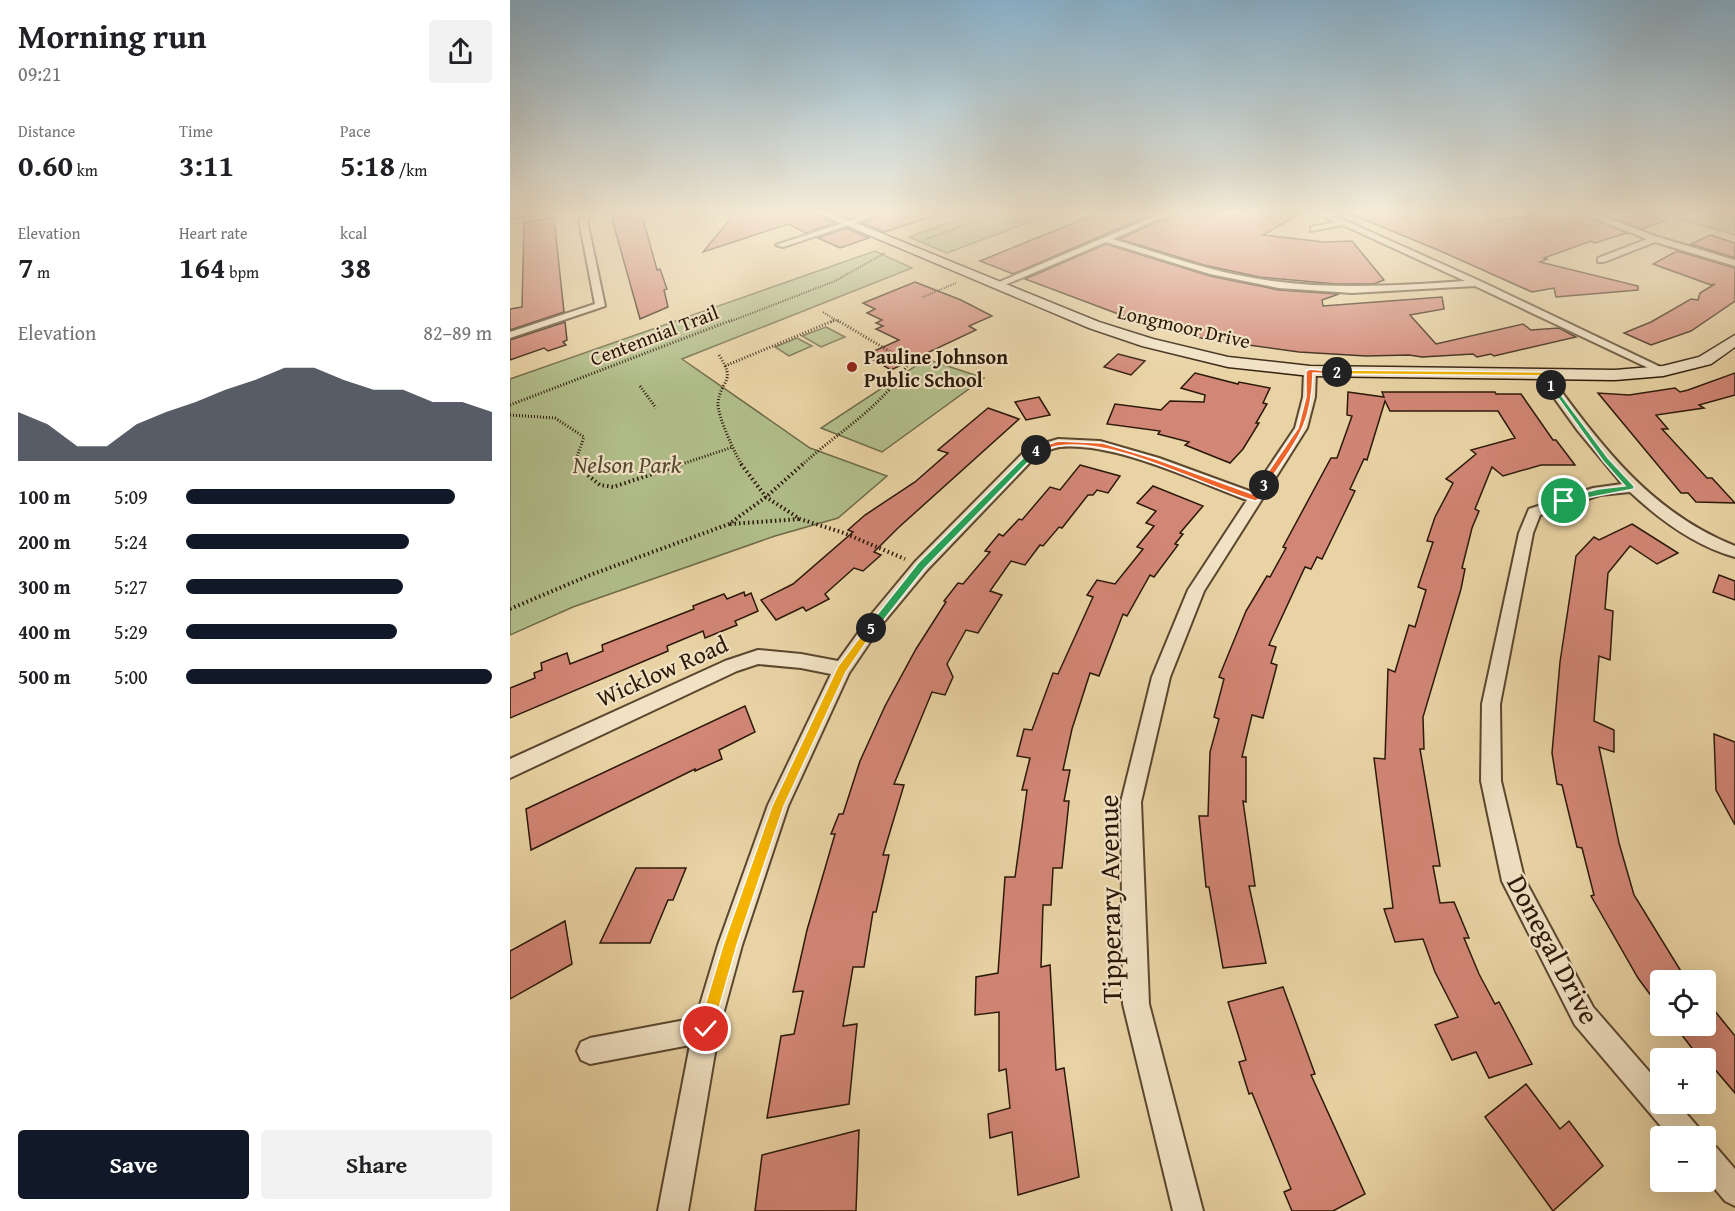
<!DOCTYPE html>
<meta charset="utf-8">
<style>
:root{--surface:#fff;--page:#f2f2f2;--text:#202124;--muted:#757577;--accent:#111827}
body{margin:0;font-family:"Gentium Book Plus",serif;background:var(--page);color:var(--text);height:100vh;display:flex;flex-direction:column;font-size:22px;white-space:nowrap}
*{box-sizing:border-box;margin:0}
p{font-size:20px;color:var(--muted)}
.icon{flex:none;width:33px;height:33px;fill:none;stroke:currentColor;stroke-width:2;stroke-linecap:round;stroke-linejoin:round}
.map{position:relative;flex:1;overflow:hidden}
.details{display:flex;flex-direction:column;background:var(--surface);width:510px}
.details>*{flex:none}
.controls{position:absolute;left:1140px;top:970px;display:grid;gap:12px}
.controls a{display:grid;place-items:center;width:66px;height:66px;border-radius:6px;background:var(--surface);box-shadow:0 6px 24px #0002;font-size:30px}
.pin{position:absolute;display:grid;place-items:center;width:51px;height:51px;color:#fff;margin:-26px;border:3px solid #fff;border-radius:50%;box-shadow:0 2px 6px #0007}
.km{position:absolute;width:30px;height:30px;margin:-15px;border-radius:50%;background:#222;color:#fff;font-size:16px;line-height:30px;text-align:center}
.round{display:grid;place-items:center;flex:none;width:63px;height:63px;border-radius:6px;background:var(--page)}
.overview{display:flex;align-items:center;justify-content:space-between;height:102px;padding:0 18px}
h1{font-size:33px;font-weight:600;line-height:45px}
.metrics{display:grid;grid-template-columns:repeat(3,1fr);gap:9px;height:102px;padding:6px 18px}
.metrics div{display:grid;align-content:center}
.metrics b{font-size:30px;font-weight:600}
.metrics small{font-size:16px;font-weight:400}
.metrics p{font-size:16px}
.chart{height:168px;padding:12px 18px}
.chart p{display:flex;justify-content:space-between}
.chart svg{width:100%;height:108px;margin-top:6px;fill:var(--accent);opacity:.7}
.primary-button{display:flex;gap:12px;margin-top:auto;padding:12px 18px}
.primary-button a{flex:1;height:69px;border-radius:6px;background:var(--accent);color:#fff;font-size:24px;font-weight:600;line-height:69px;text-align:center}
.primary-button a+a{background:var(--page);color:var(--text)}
ul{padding:0 18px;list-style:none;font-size:20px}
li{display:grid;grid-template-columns:96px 72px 1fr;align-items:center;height:45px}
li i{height:15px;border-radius:8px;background:var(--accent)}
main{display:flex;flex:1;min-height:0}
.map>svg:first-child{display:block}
.green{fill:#b1be8a;stroke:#6e6b49;stroke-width:1.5}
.building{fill:#d28676;stroke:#2b1808;stroke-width:1.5}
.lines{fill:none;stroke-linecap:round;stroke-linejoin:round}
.street-casing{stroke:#5a472f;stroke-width:4}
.secondary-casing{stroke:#2b1808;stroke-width:3}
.path-far2{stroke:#2b1808;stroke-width:2;stroke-dasharray:1 1.5;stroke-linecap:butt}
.path-far1{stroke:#2b1808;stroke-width:3;stroke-dasharray:1 2;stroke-linecap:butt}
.path{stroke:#2b1808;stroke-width:4;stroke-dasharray:1.5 3;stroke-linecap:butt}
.street{fill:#f1e2c4;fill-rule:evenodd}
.secondary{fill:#f1e2c4;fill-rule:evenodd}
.split-1{fill:#22a559;stroke:#fff;stroke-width:1.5}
.split-2{fill:#f5b400;stroke:#fff;stroke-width:1.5}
.split-3{fill:#f0652b;stroke:#fff;stroke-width:1.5}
.split-4{fill:#f0652b;stroke:#fff;stroke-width:1.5}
.split-5{fill:#22a559;stroke:#fff;stroke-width:1.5}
.split-6{fill:#f5b400;stroke:#fff;stroke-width:1.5}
.poi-dot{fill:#8f2418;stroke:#f1e2c4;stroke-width:2}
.labels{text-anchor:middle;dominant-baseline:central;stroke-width:4.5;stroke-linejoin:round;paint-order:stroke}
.far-street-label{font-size:20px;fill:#2b1808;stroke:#f1e2c4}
.far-poi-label{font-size:20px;font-weight:bold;fill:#2b1808;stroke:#f1e2c4;text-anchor:start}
.park-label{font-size:24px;font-style:italic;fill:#534a2f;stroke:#f1e2c4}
.street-label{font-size:24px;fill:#2b1808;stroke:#f1e2c4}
.near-street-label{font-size:28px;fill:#2b1808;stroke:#f1e2c4}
</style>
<main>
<section class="details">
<div class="overview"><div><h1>Morning run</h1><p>09:21</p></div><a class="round"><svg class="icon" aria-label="share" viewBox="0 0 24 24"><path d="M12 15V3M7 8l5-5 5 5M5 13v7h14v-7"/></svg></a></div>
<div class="metrics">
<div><p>Distance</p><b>0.60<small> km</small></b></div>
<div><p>Time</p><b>3:11</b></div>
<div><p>Pace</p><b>5:18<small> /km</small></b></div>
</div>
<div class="metrics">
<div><p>Elevation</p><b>7<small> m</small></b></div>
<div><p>Heart rate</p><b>164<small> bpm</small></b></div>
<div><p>kcal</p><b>38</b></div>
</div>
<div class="chart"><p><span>Elevation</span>82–89 m</p>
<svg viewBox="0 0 160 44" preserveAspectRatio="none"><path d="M0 44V24L10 29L20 38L30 38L40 29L50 24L60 20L70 15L80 11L90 6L100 6L110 11L120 15L130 15L140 20L150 20L160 24V44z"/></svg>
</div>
<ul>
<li><b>100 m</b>5:09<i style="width:88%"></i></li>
<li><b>200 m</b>5:24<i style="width:73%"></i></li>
<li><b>300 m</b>5:27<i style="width:71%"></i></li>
<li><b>400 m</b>5:29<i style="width:69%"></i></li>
<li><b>500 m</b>5:00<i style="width:100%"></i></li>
</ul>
<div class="primary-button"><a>Save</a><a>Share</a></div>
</section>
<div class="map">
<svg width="1225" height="1211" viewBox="0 0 1225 1211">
<rect width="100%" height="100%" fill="#e9d3a4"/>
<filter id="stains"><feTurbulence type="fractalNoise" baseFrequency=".00333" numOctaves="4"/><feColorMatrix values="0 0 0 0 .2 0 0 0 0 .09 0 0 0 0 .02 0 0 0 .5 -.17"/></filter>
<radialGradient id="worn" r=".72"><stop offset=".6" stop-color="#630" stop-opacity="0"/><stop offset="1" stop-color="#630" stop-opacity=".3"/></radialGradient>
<g class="green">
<path d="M471,211h78l-112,42 -38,-16z"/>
<path d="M1145,211h80v24z"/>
<path d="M365,251l37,17 -230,91 128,89 77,28 -49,42 -63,18 -202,71 -63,28v-256z"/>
<path d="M316,327l19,10 -24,10 -19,-11z"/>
<path d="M287,338l15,8 -23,10 -14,-9z"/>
<path d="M416,359l58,19 -102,74 -61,-24z"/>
</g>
<g class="building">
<path d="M227,211h73l25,12 -29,10 -18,-9 -85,28z"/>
<path d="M382,211h47l1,3 -55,18 -23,-9z"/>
<path d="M593,211h27l18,5 -135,58 -33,-13z"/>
<path d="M669,211h126l-42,24 61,7 28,-1 32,39 -10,4h-38l-77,-7 -55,-12 -85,-26 42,-19 5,2v-4z"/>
<path d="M833,211h155l1,9 59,-9h16l53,22 -32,10 -4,-2 -47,17 3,1 -7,3 98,24v4l-82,7 -2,-9 -22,4 -94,-42z"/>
<path d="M1083,211h38l34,10 -23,8z"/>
<path d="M132,215l15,55 3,-1 7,20 -3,1 4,17 -28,12 -28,-100z"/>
<path d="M44,218l10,94 -54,18v-21l12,-2 2,-85z"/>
<path d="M336,228l23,10 -29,10 -22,-10z"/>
<path d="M1200,235l25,8v15l-44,-14z"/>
<path d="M596,244l104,32 69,14 60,4 -17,6 1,6 119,-9 2,12 -34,6 26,29 87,-20 8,6 28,-2 17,9 -82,19 -3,-2 -14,3 -4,-3 -51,3 -13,-2 -43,1 -67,-4 -94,-13 -60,-15 -120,-45z"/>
<path d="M1167,251l58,17v33l-44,30 -40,14 -27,-12 27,-11 40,-23 7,1 2,-7 15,-9 -4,1 -58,-21z"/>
<path d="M405,282l46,18 31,16 -23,10 7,4 -85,40 -26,-15 34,-15 -23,-11 7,-3 -7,-3 6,-3 -15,-7 8,-4 -12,-6z"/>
<path d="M55,322l2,18 -4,2 3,3 -18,6 -4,-3 -34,12v-20z"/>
<path d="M608,354l27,7 -14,14 -27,-8z"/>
<path d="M685,373l43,11 1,-2 31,6 -7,15 4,1 -11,19h3l-16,26 -13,14 -45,-18 4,-3 -31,-8 2,-3 -53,-7 8,-20 46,6 9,-9 34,1 1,-7 -24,-7z"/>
<path d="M1225,373v22l-36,10 5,3 -48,7 12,14h-6l45,49h5l23,25 -39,-1 -8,-9h-7l-83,-100 31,2 46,-7 5,4 8,-2z"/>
<path d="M838,392l36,5 -2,-5h113l1,2h25l32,46h3l19,25h-34l-38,11 -11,-9 -17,42 4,2 -7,17 -10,40 3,1 -4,20 -38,128 1,32h-4l20,117h-7l7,37 14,-1 15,36h-5l15,36 16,30 4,-2 33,62 -43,14 -13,-26 -24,8 -17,-35 23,-8 -23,-45 -12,-33 -28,3 -11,-33 9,-1 -19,-150 11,1 3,-90 7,3 14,-47 6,2 11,-37 -8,-3 15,-45 -6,-1 8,-24 18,-34 -7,-4 30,-25 -5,-4 44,-12 -17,-27h-108l-5,-10 -18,59 -3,-1 -14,30 5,2 -13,27 -20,41 -5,-2 -6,12 -6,-2 -36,78 7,2 -5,16 6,2 -14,53 -11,-3 -10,42h4v45l-3,-1 12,85h-6l17,77 -43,5 -14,-81h-3l-7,-71h9l2,-64 9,-33 -5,-2 10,-38 -5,-2 27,-66 21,-35 3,1 16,-29 -3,-1 48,-89h6l15,-42 -5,-1z"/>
<path d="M529,397l11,18 -24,5 -11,-18z"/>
<path d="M478,408l31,11 -121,109 -24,24 7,3 -18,16 -9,-3 -29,26 4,5 -23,12 -3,-4 -27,13 -15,-20 32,-16 60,-52 -5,-2 17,-15 50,-33 33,-29 -10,-3z"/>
<path d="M570,465l40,11 -12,17 -11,-3 -4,5h-5l-26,33 -3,-1 -16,19 -3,-1 -15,20 -14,-4 -21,30 12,4 -24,38 -12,-3 -19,34 6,13 -8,18 -13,-3 -38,92 10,1 -21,70h6l-13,57h-3l-9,55h-11l-10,59 14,-2 -8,80 -82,14 14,-82 13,-2 9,-43 -10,1 14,-62 28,-96h-4l8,-20h4l17,-53 25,-55 31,-57 30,-47 -2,-1 14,-18 5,1 27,-32 -5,-1 14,-17 4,2 16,-17 3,1 28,-33 10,3z"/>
<path d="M643,486l50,20 -23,27 3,1 -8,10 3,1 -24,32 -4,-2 -23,41 -4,-2 -24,62 -9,-3 -18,56 -9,41h7l-6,31h5l-7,67h-9l-2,37h-8l-2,62 9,-2 6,105 8,-2 15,109 -61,18 -6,-63 -22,6 -2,-24 22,-6 -4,-39 -7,2v-59l-24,3 1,-38 22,-4 7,-96h10l12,-87h-5l8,-32 -13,-2 7,-27 8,1 21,-57 5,1 35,-77 -6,-2 10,-15 18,4 28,-35 -6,-2 17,-21 -8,-3 10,-12 -19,-8z"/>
<path d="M1122,524l46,29 -21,11 -27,-18 -22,27 -3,36 8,2 -3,49 -11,-4 -5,65 20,9v22l-15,-5 20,96 15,52 53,86h-27v27l-22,-30 -47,-82 3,-1 -12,-47 -5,-1 -15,-62 -5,-1 -5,-31 8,-91 16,-106 18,-19 5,3z"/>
<path d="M1209,575l16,6v19l-22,-8z"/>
<path d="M234,592l1,4 6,-3 7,18 -23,10 2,4 -32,13 -2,-7 -36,15 1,5 -158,67v-30l25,-10 -1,-5 8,-3 -1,-7 26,-10 3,11 33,-13 -1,-6 92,-36 -1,-3 31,-12 3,5z"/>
<path d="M235,706l10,26 -36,18 3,9 -27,12v-2l-164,81 -5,-41z"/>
<path d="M1204,734l21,8v83l-19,-35z"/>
<path d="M126,868h50l-13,32h-5l-18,43h-50z"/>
<path d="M55,921l7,43 -62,35v-48z"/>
<path d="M773,987l32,87 -4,1 54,119 -32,17h-41l-8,-19 7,-3 -39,-96 -3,1 -10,-32 7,-2 -18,-58z"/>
<path d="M1196,1000l29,36v57l-29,-34 -8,-3 -23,-30h31z"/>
<path d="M1016,1084l34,45 9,-8 34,45 -50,45 -68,-94z"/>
<path d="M349,1130l-3,81h-101l7,-56z"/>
</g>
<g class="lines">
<g class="street-casing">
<g id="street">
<path d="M76,211h8l-7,9 18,86 -95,32v-6l85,-28 -16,-84z"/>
<path d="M369,211h11l-107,36 -7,-2z"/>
<path d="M657,211h10l-64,28c48,15 96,32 146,40 69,11 137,7 206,2l-122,-56 -32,6v-4l24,-5 -21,-11h10l156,70 189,90 -2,2h-8l-184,-87 -123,7 -73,-5 -69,-14 -104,-32 -106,45 -8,-2z"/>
<path d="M1066,211h11l71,26 77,23v6l-80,-24 -51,20h-6v-4l49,-19z"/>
<path d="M800,368l6,3 -1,26 -8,31 -103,163 -34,86 -29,125 8,202 54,207h-30l-50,-207 -2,-202 31,-125 36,-87 59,-90c-52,-19 -132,-58 -187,-53 -7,1 -15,5 -22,7l-111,116 -44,53 -34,50 -61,133 -46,139 -23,84 -31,182h-30l32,-166 -100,19 -9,-4 -4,-9 4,-9 9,-4 106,-20 22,-73 50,-140 63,-131 -30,-6 -43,-4 -21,7 -227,107v-19l215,-98 33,-11 43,4 37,7 33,-46 44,-53 113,-114 30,-9 42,2 59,17 93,34 43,-64 8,-31 1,-26z"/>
<path d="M1033,371l4,1c54,73 101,139 188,174v11c-40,-11 -75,-37 -105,-65l-30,3 -60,20 -7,18 -33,171 1,77 23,97 69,129 67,77v20h18l20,23 4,10h-32l-95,-112 -73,-144 -21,-100 1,-77 37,-171 10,-24 64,-21 29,-4 -44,-53 -41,-57z"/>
<path d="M1196,1143l10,4 19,22v37l-10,-5 -19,-23z"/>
</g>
</g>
<g class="secondary-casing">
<g id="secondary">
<path d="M43,211l-6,3 -37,4v-6z"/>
<path d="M302,211h15l272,111 54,17 75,18 82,9 305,4 48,-4 36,-9 36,-22v12l-24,17 -48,12 -48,4 -305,-4 -82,-9 -86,-21 -53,-18z"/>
</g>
</g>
<g class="path-far2">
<path d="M1185,211l40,7"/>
<path d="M416,239l81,-28"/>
<path d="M413,297l33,-14"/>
<path d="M313,312l16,10"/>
<path d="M219,322l106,-41 50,-28"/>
<path d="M321,322l4,-2"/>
</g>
<g class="path-far1">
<path d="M209,355c18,28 2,23 -1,48 -1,12 17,51 24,62"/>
<path d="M215,366l110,-46"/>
<path d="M130,386l16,22"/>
<path d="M0,405l222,-85"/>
<path d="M0,415l45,3 29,19 -10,28"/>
<path d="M169,465l54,-18"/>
<path d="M292,465c27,-25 59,-45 84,-72 9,-9 16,-20 23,-30l-72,-43"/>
</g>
<g class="path">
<path d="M64,464l26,21 13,2 70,-23"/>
<path d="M231,464l25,33 34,22 44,14 61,26"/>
<path d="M220,524l70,-5"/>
<path d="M0,609l80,-34 139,-51 37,-27 37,-33"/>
</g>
<use href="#street" class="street"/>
<use href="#secondary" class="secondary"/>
</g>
<linearGradient id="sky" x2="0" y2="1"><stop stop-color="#89b5d2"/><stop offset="0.56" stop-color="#f5ebd6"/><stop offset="1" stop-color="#f5ebd6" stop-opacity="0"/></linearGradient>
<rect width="1225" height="380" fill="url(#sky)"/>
<path class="split-1" d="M1038,384h5l55,74 26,28v3l-73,14v-4l37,-10 27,-3 -22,-25z"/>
<path class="split-2" d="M824,370l209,2 11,13 -6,1 -7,-10 -204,-2z"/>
<path class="split-3" d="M800,369l30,3 -3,2 -24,-1c-1,54 -18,70 -47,113h-5l-2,-1 39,-57 8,-31v-26z"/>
<path class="split-4" d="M548,441l45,2 53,16 97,35 8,-11 7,2 -10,15 -3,1c-58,-17 -137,-63 -196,-55 -8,1 -16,4 -23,6l-4,-2z"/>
<path class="split-5" d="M523,448l7,2 -115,118 -50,63h-7v-5l50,-63z"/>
<path class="split-6" d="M361,625l5,3 -30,44 -62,134 -47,139 -24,84 -2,6 -5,2 -6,-2 -2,-6 25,-84 49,-139 66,-140 30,-40z"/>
<circle class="poi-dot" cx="342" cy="367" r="6"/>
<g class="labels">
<g class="far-street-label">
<text transform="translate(674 326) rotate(13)">Longmoor Drive</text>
<text transform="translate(144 335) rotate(-21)">Centennial Trail</text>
</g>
<g class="far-poi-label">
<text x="354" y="356">Pauline Johnson<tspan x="354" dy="23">Public School</tspan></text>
</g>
<g class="park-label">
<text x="117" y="464">Nelson Park</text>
</g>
<g class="street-label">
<text transform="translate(152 671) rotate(-24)">Wicklow Road</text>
</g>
<g class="near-street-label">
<text transform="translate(599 899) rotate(-91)">Tipperary Avenue</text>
<text transform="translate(1044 949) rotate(62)">Donegal Drive</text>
</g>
</g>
<rect width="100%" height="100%" filter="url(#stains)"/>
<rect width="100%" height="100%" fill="url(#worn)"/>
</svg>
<div class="controls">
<a><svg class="icon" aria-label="locate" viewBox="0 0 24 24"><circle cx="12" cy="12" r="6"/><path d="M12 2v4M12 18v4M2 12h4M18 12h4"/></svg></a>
<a>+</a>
<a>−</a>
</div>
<div class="pin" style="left:1054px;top:501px;background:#1e9e55"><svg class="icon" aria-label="arrive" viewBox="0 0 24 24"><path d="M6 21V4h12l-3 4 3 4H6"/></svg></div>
<div class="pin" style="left:196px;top:1029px;background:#d93025"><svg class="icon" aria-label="check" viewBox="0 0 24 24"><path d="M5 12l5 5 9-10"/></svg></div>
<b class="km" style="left:1041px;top:385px">1</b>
<b class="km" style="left:827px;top:372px">2</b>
<b class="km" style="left:754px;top:485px">3</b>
<b class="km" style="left:526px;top:450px">4</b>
<b class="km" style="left:361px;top:628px">5</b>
</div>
</main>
